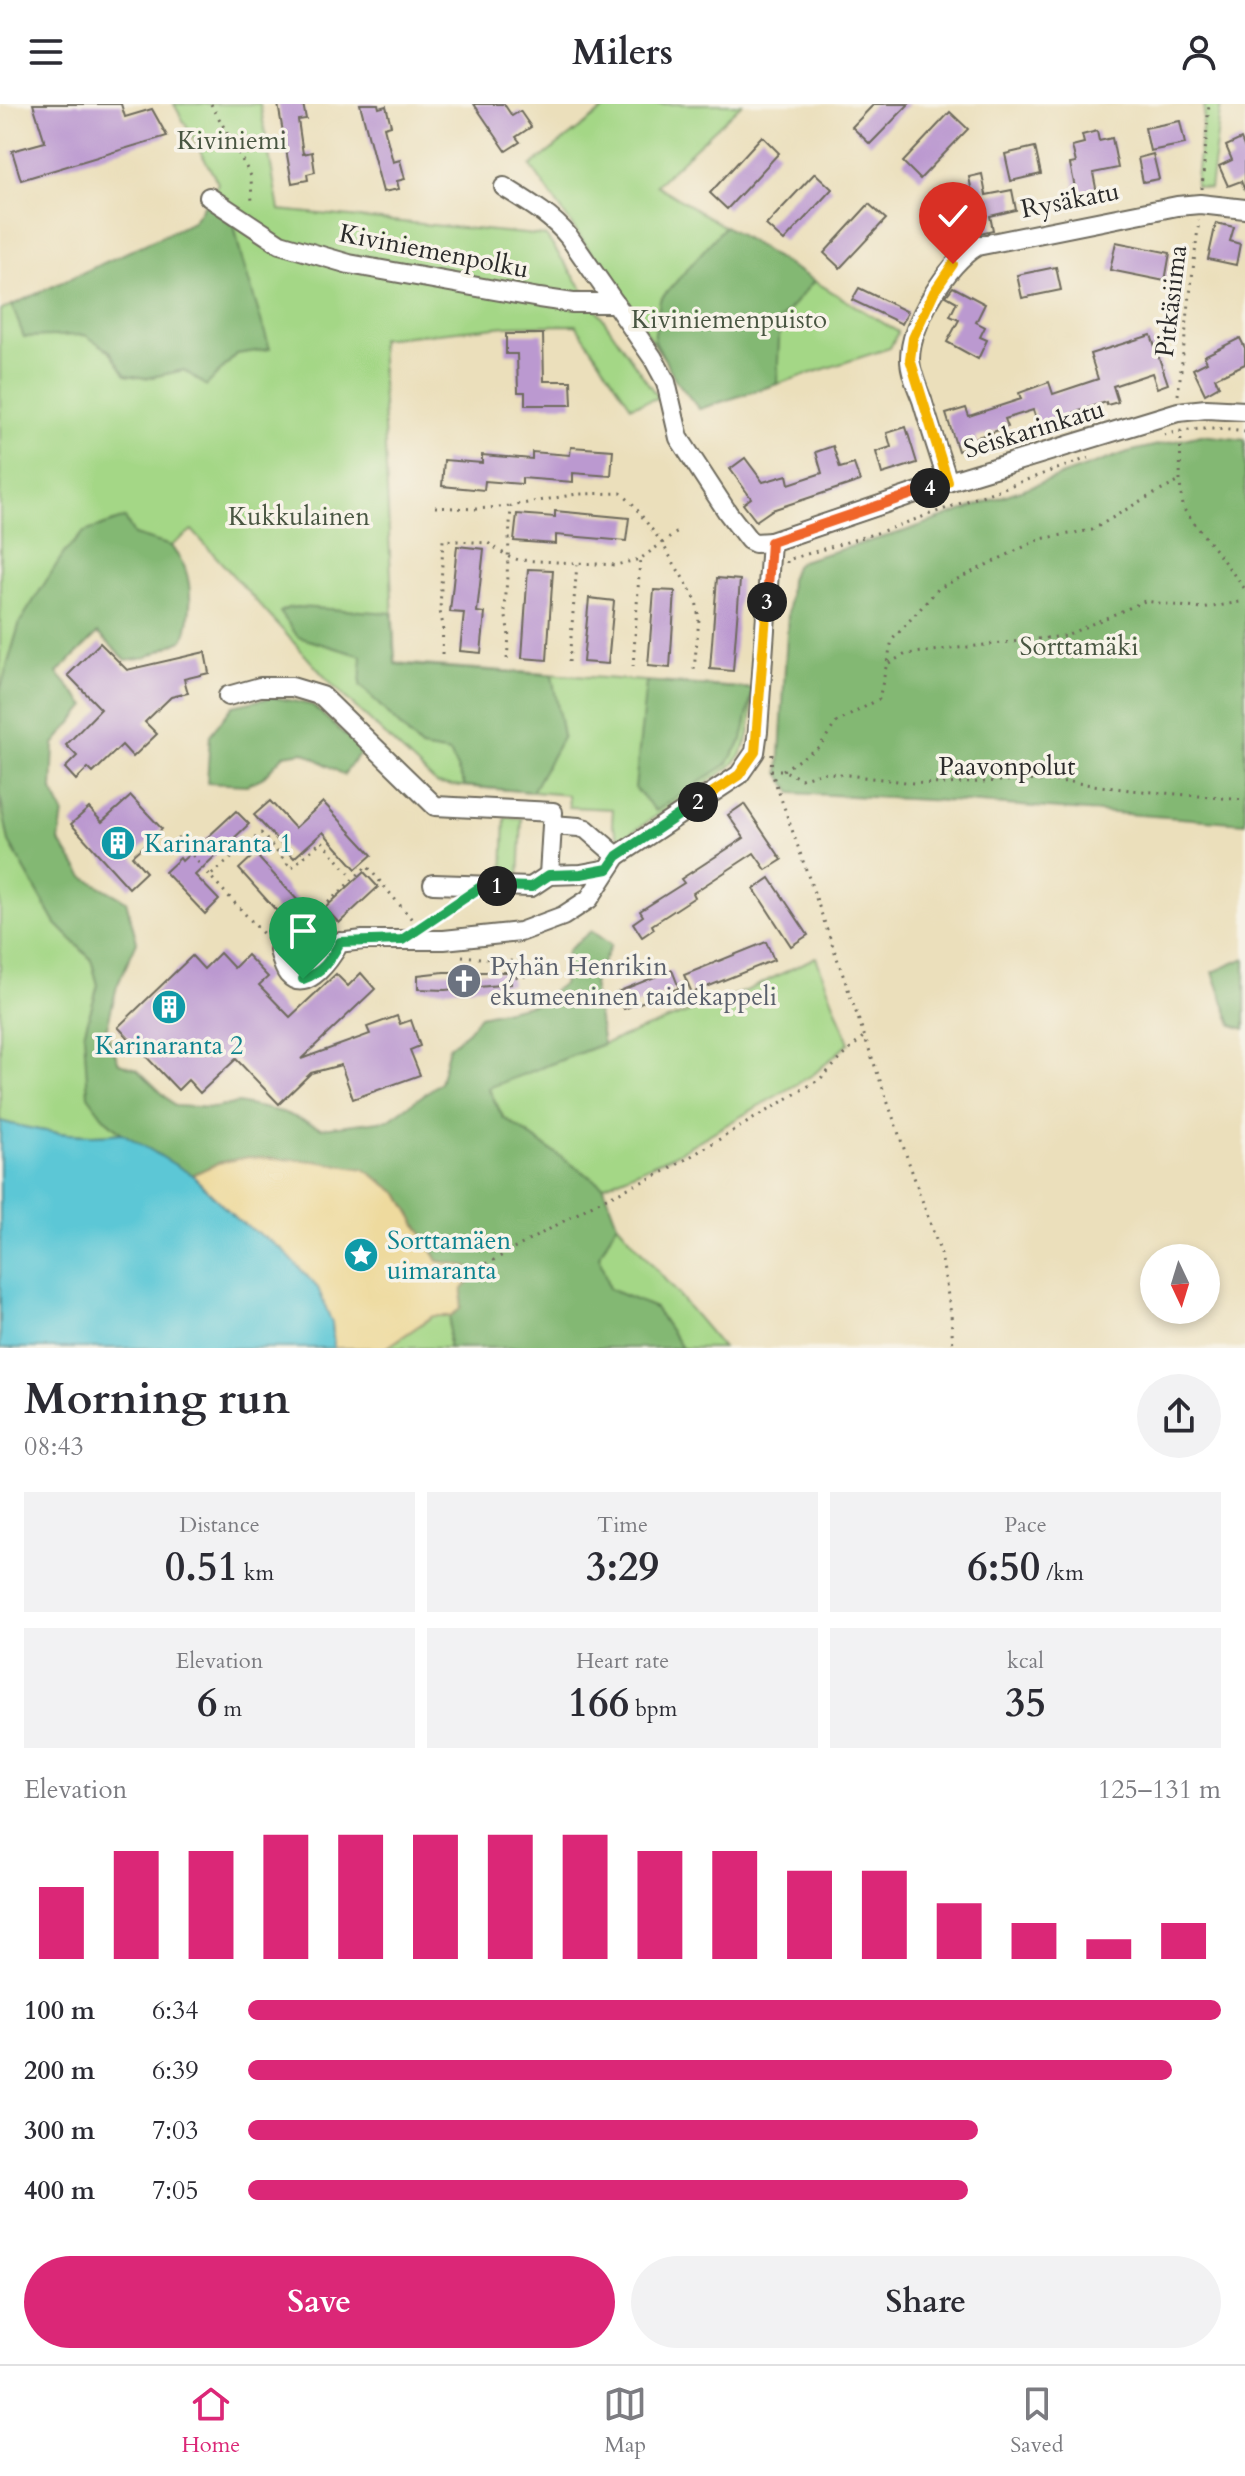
<!DOCTYPE html>
<meta charset="utf-8">
<style>
:root{--surface:#fff;--page:#f2f2f3;--text:#2b2b33;--muted:#7c7c81;--line:#e1e1e2;--accent:#db2777}
body{margin:0;font-family:Cardo,serif;background:var(--page);color:var(--text);height:100vh;display:flex;flex-direction:column;font-size:30px;white-space:nowrap}
*{box-sizing:border-box;margin:0}
p{font-size:26px;color:var(--muted)}
.icon{flex:none;width:44px;height:44px;fill:none;stroke:currentColor;stroke-width:2;stroke-linecap:round;stroke-linejoin:round}
.map{position:relative;height:1244px;overflow:hidden}
.sheet{display:flex;flex-direction:column;background:var(--surface);flex:1}
.sheet>*{flex:none}
.needle{width:52px;rotate:176deg}
.buttons{position:absolute;left:1140px;top:1140px;display:grid;gap:16px}
.buttons a{display:grid;place-items:center;width:80px;height:80px;border-radius:50%;background:var(--surface);box-shadow:0 4px 12px #0003;font-size:40px}
.pin{position:absolute;display:grid;place-items:center;width:68px;height:68px;color:#fff;margin:-82px -34px;border-radius:50% 50% 50% 0;rotate:-45deg;box-shadow:0 0 8px #0007}
.pin .icon{rotate:45deg}
.km{position:absolute;width:40px;height:40px;margin:-20px;border-radius:50%;background:#222;color:#fff;font-size:22px;line-height:40px;text-align:center}
.round{display:grid;place-items:center;flex:none;width:84px;height:84px;border-radius:42px;background:var(--page)}
.summary{display:flex;align-items:center;justify-content:space-between;height:136px;padding:0 24px}
h1{font-size:44px;font-weight:700;line-height:60px}
.stats{display:grid;grid-template-columns:repeat(3,1fr);gap:12px;height:136px;padding:8px 24px}
.stats div{display:grid;align-content:center;border-radius:0px;background:var(--page);text-align:center}
.stats b{font-size:40px;font-weight:700}
.stats small{font-size:22px;font-weight:400}
.stats p{font-size:22px}
.chart{height:224px;padding:16px 24px}
.chart p{display:flex;justify-content:space-between}
.chart svg{width:100%;height:144px;margin-top:8px;stroke:var(--accent);stroke-width:6}
.action{display:flex;gap:16px;margin-top:auto;padding:16px 24px}
.action a{flex:1;height:92px;border-radius:48px;background:var(--accent);color:#fff;font-size:32px;font-weight:700;line-height:92px;text-align:center}
.action a+a{background:var(--page);color:var(--text)}
ul{padding:0 24px;list-style:none;font-size:26px}
li{display:grid;grid-template-columns:128px 96px 1fr;align-items:center;height:60px}
li i{height:20px;border-radius:10px;background:var(--accent)}
header{display:flex;justify-content:space-between;align-items:center;height:104px;padding:0 24px;background:var(--surface);font-size:36px;font-weight:700}
.menu{display:flex;justify-content:space-around;align-items:center;height:112px;border-top:2px solid var(--line);background:var(--surface);font-size:22px;color:var(--muted)}
.menu a{display:grid;justify-items:center;gap:4px}
.menu .selected{color:var(--accent)}
.map>svg:first-child{display:block}
.green{fill:#a4d786;stroke:#688158;stroke-width:2}
.forest{fill:#83b873;stroke:#57724f;stroke-width:2}
.sand{fill:#eeda9e;stroke:#8c8264;stroke-width:2}
.water{fill:#5cc7d6;stroke:#447980;stroke-width:2}
.building{fill:#bb99d0}
.lines{fill:none;stroke-linecap:round;stroke-linejoin:round}
.minor-casing{stroke:#6e6a5d;stroke-width:22}
.path{stroke:#6e6a5d;stroke-width:3;stroke-dasharray:2 6;stroke-linecap:butt}
.minor{stroke:#fff;stroke-width:18}
.split-1-casing{stroke:#fff;stroke-width:16}
.split-2-casing{stroke:#fff;stroke-width:16}
.split-3-casing{stroke:#fff;stroke-width:16}
.split-4-casing{stroke:#fff;stroke-width:16}
.split-5-casing{stroke:#fff;stroke-width:16}
.split-1{stroke:#22a559;stroke-width:10}
.split-2{stroke:#22a559;stroke-width:10}
.split-3{stroke:#f5b400;stroke-width:10}
.split-4{stroke:#f0652b;stroke-width:10}
.split-5{stroke:#f5b400;stroke-width:10}
.labels{text-anchor:middle;dominant-baseline:central;stroke-width:7;stroke-linejoin:round;paint-order:stroke}
.park-label{font-size:26px;fill:#495642;stroke:#f7f3e8}
.street-label{font-size:26px;fill:#2b2b2b;stroke:#f7f3e8}
.culture-label{font-size:26px;fill:#0d838f;stroke:#f7f3e8;text-anchor:start}
.worship-label{font-size:26px;fill:#5b616d;stroke:#f7f3e8;text-anchor:start}
</style>
<header><svg class="icon" aria-label="menu" viewBox="0 0 24 24"><path d="M4 6h16M4 12h16M4 18h16"/></svg>Milers<svg class="icon" aria-label="person" viewBox="0 0 24 24"><circle cx="12" cy="8" r="4"/><path d="M4 21q1-7 8-7t8 7"/></svg></header>
<div class="map">
<svg width="1245" height="1244" viewBox="0 0 1245 1244">
<rect width="100%" height="100%" fill="#f7f3e8"/>
<filter id="ink" filterUnits="userSpaceOnUse"><feTurbulence type="fractalNoise" baseFrequency=".0125" numOctaves="2"/><feDisplacementMap in="SourceGraphic" scale="16" xChannelSelector="R" yChannelSelector="G"/><feConvolveMatrix kernelMatrix="1 2 1 2 8 2 1 2 1" color-interpolation-filters="sRGB"/></filter>
<filter id="wash" filterUnits="userSpaceOnUse"><feTurbulence type="fractalNoise" baseFrequency=".006" numOctaves="4" result="noise"/><feDisplacementMap in="SourceGraphic" scale="32" xChannelSelector="R" yChannelSelector="G"/><feGaussianBlur stdDeviation="1.8" result="paint"/><feColorMatrix in="noise" values="0 0 0 0 0 0 0 0 0 0 0 0 0 0 0 0 0 1.4 0 .05"/><feComposite in="paint" operator="in"/></filter>
<g filter="url(#wash)">
<rect width="100%" height="100%" fill="#ebdfbb"/>
<g class="green">
<path d="M174,0h86l19,106 267,26 112,162 -27,8 -55,-81 -70,1 -126,13 15,324 358,26c-2,30 0,58 -24,79l-109,72 -8,-16 1,-15 -44,-2 -1,-12 -131,-11 -104,-98 -141,-156 -21,16 -37,-11 -114,87 -20,69v-381l12,-5 12,32 61,-3 25,17 16,24 21,3 37,-8 22,15 31,-31 4,-98 -7,-31 -13,-15 -8,-18 5,-9z"/>
<path d="M611,0h131l-86,81 242,147 -8,16 -191,61 -168,-243z"/>
<path d="M1205,0h16l-11,85 -15,-3z"/>
<path d="M0,692l9,46 47,82 35,35 7,26 -14,49 20,84 18,15c-41,6 -82,-1 -122,-12z"/>
<path d="M505,713l17,2 -3,60h-16z"/>
<path d="M816,853l33,86 -35,31 -140,81 -71,31 -100,-69 -15,-30 260,-97z"/>
<path d="M617,1119l106,125h-41l-27,-40 -46,-18 -10,-34z"/>
<path d="M433,1212h17l-2,32h-62z"/>
</g>
<g class="forest">
<path d="M205,100l16,6 13,15 7,31 29,93 -33,5 -31,32 -22,-16 -37,8 -21,-3 -16,-24 -25,-16 -61,2 -12,-32 181,-83z"/>
<path d="M725,122l89,55 -34,39 -3,64 -78,25 -24,-30 -21,-40 6,-39z"/>
<path d="M1201,331l44,5v383l-279,-21 -174,-9 -13,-20 11,-193 5,-14 6,-5 104,-30 223,-79z"/>
<path d="M125,414l9,17 37,11c5,7 11,15 14,22 8,22 6,50 -1,71l-37,18 -21,3 -28,-27 -41,40 29,33 -32,38 -2,46 11,23 -4,28 25,36 42,24 11,41 -20,44 -11,45 13,32 18,6 38,37 39,2 24,-5 44,9 40,16 66,-8 52,-37 9,-36 19,-16 12,-15 54,-12 29,-20 4,-33 24,-20 20,14 -18,39 10,60 -115,44 15,29 100,69 14,37 -18,33 10,33 46,19 27,40h-234l2,-32 10,-7 6,-43 -28,-5 -39,-67 -35,-25 -50,-8 -65,-4 -31,6 -26,12 -70,-42 -18,-15 -16,-22 -4,-62 14,-49 -7,-26 -35,-35 -47,-82 -9,-46v-105l20,-69 44,-69 20,-21z"/>
<path d="M297,503l95,6 3,51 157,11 11,61 -31,56 -67,-6 -15,-33 -29,-5 -61,-63 2,-29 -64,-19 -18,-25 8,-4z"/>
<path d="M646,578l107,7 -11,51 -15,24 -71,47 -21,-23z"/>
<path d="M273,593l39,8 51,46 -8,8 -11,16 -40,-23 -20,3 -22,23 -15,7 -40,-2 3,-48 23,-29z"/>
<path d="M1245,854v71l-13,-4 -19,-53z"/>
</g>
<path class="sand" d="M249,1053l65,4 50,8 35,25 39,67 29,5 9,8 -13,15 -3,20 -10,7h-17l-47,32h-52l-2,-25 -50,-74 -46,-30 -44,-44 26,-12z"/>
<path class="water" d="M0,1017c40,11 81,18 122,12l70,42 44,44 46,30 36,39 14,35 2,25h-334z"/>
<g id="blocks">
<g class="building">
<path d="M33,0h88l4,13 27,-8 15,27 -146,44 -9,-29 33,-9z"/>
<path d="M278,0h25l3,15 -8,1 5,34 9,-2 3,20 -8,2 1,6 -16,3z"/>
<path d="M360,0h18l1,4 7,-2 5,19 -7,2 9,35 7,-2 5,19 -8,2 2,8 -16,3z"/>
<path d="M474,0h30l8,12 8,-5 11,16 -15,10 4,5 -14,9z"/>
<path d="M874,0h35l-39,40 -18,-17z"/>
<path d="M950,8l18,17 -48,50 -17,-17z"/>
<path d="M1180,17l5,23 -35,7 -5,-23z"/>
<path d="M1097,27l2,10 13,-3 6,30 -25,5 4,20 -20,4 -7,-33 6,-1 -4,-17 12,-3 -2,-8z"/>
<path d="M762,32l17,17 -52,56 -17,-16z"/>
<path d="M1241,35l4,10v42l-4,-10 -13,5 -9,-20 13,-6 -6,-14z"/>
<path d="M1035,43l6,27 -30,7 -6,-27z"/>
<path d="M1153,50l6,25 -16,3 -5,-24z"/>
<path d="M815,69l17,16 -48,52 -18,-16z"/>
<path d="M982,70l4,21 26,-5 4,20 -26,6 3,14 -13,3 -11,-56z"/>
<path d="M869,100l17,15 -46,49 -16,-15z"/>
<path d="M1216,119l18,4 -4,14 10,3 -4,21 -28,-6z"/>
<path d="M1116,138l54,11 -5,28 -55,-11z"/>
<path d="M1056,163l5,23 -39,8 -5,-23z"/>
<path d="M953,183l32,17 -9,18 9,5 -5,10 7,3 -9,19 -31,-17 12,-22 -9,-4 7,-14 -11,-6z"/>
<path d="M859,184l49,24 -6,12 -50,-24z"/>
<path d="M506,230h37l1,47h27l1,24h-47v-13h-7l-1,-38h-11z"/>
<path d="M1151,231l17,49 -11,4 -5,-15 -39,13 5,16 -11,3 -1,-3 -68,23 -5,-15 -28,9 3,8 -33,11 2,6 -19,7 -12,-37 20,-6 3,8 52,-17 -2,-6 30,-11 4,12 45,-15 -8,-25z"/>
<path d="M1240,234l5,10v16l-30,14 4,8 -14,8 -12,-25 14,-7 -3,-6z"/>
<path d="M906,323l11,36 -35,11 -6,-22 15,-5 -4,-14z"/>
<path d="M833,342l7,22 14,-4 6,17 -88,29 -16,11 -13,-17 8,-6 -21,-29 15,-11 18,24 24,-7 2,9 33,-11 -6,-21z"/>
<path d="M571,343l42,3 -2,26 -38,-3v9l-51,-4v6l-37,-3 -1,9 -42,-4 2,-26 38,3v-8l50,4v-7l38,3z"/>
<path d="M555,407l74,7 -3,23 -70,-6v9l-42,-3 3,-27 38,3z"/>
<path d="M457,442l27,3 -7,63 8,1 -4,40 -21,-2 4,-38 -14,-1z"/>
<path d="M528,465l25,1 -6,90 -25,-2z"/>
<path d="M717,474l23,2 -7,91 -23,-2z"/>
<path d="M654,486l21,1 -5,77 -22,-2z"/>
<path d="M589,494l25,3 -6,63 -25,-2z"/>
<path d="M100,539l27,27 78,-18 4,21 -25,6 4,14 -17,4 -26,25 12,12 -24,23 -11,-12 -29,28 -5,-5 -12,12 -11,-12 12,-12 -11,-11 35,-36 -33,-34z"/>
<path d="M131,692l31,33 -30,27 14,16 -17,16 -58,-64 18,-16 13,14z"/>
<path d="M270,697l25,27 28,-26 49,53 -16,14 -33,-37 -29,26 -40,-43z"/>
<path d="M744,700l38,56 -16,10 -12,-17 -61,40 2,4 -43,28 2,4 -12,8 -9,-14 10,-7 -3,-5 44,-28 -3,-4 63,-41 -16,-23z"/>
<path d="M236,707l13,13 -54,51 24,25 -14,14 -40,-42 15,-14 2,3z"/>
<path d="M255,750l46,50 -17,15 -45,-50z"/>
<path d="M364,768l14,15 -39,36 -14,-15z"/>
<path d="M770,774l38,57 -17,11 -37,-57z"/>
<path d="M766,838l8,18 -82,33 -8,-18z"/>
<path d="M220,849l14,15 13,-13 21,22 -9,8 31,32 46,-43 12,12 13,-13 14,16 -74,70 69,-25 -3,-7 30,-11 3,8 11,-4 9,26 -10,4 10,25 -67,24 -12,-34 -30,8 -32,31 -43,-45 -36,34 -12,-13 -10,10 -60,-63 74,-71 12,13z"/>
<path d="M672,866l7,18 -55,21 -7,-17z"/>
<path d="M444,868h66l1,12 -66,6 -27,-1v-14z"/>
</g>
</g>
</g>
<g filter="url(#ink)">
<use href="#blocks" fill-opacity="0" stroke="#6e6a5d" stroke-width="2"/>
<g class="lines">
<g class="minor-casing">
<g id="minor">
<path d="M504,83c24,15 47,28 65,50l84,121 13,24 13,56 49,75 21,27 6,3 16,-1"/>
<path d="M209,93l71,47 69,20 190,34 34,5h42"/>
<path d="M948,378c-9,-28 -18,-55 -26,-82 -5,-13 -12,-28 -12,-41 0,-35 38,-97 67,-113l200,-40 23,-2 45,5"/>
<path d="M228,592l32,-9h32l30,9 113,110 118,6 -1,13"/>
<path d="M549,771l3,-50 27,2 7,2 31,27"/>
<path d="M433,780l98,3 18,-12 32,-1 27,-5"/>
<path d="M340,838c-8,14 -33,54 -52,32 -5,-6 -7,-16 -9,-24l84,-10h81l76,-8 43,-16 26,-17 28,-43 122,-81 16,-23 3,-21 13,-189 177,-60 230,-70 28,-3 39,2"/>
</g>
</g>
<g class="path">
<path d="M211,0l40,72 1,28"/>
<path d="M1202,85l7,-85"/>
<path d="M1178,291l21,-175"/>
<path d="M1181,327l-1,50 2,26 63,82"/>
<path d="M1164,331c27,-8 54,-7 81,-3"/>
<path d="M435,403l41,2 35,-3"/>
<path d="M787,459v-3l93,-28 208,-74"/>
<path d="M442,550l1,-29 -3,-13 3,-72 45,3 21,14 10,3 97,5 24,-6 39,-28"/>
<path d="M507,555l2,-23 -4,-25 6,-105 66,-12 44,-1 11,10 30,40 34,57 3,19 -5,51"/>
<path d="M569,558l8,-98"/>
<path d="M889,559l17,-9 158,-18 81,-35 57,8 43,-8"/>
<path d="M633,563l7,-108"/>
<path d="M772,650l-1,16 170,484 10,60 2,34"/>
<path d="M771,666h12l18,9 21,-7 92,11 31,1 74,-4 51,2 60,8 115,10"/>
<path d="M783,666l36,-23 17,-24 43,-24 13,-59 47,-52 101,-49 52,-9 50,-30 38,-19"/>
<path d="M177,733l33,39"/>
<path d="M429,819l30,-21"/>
<path d="M299,826l68,-64 48,57"/>
<path d="M268,835l-58,-63 51,-43 30,35 31,-27 31,37"/>
<path d="M462,852l57,6 9,2 7,6 -5,6 -20,1"/>
<path d="M440,1175l50,-17 110,-61 68,-31 152,-91 44,-43"/>
</g>
<use href="#minor" class="minor"/>
</g>
</g>
<g class="lines" filter="url(#ink)">
<g class="split-1-casing">
<path id="split-1" d="M303,875c20,-7 27,-19 37,-37l62,-2 80,-54h15"/>
</g>
<g class="split-2-casing">
<path id="split-2" d="M497,782l34,1 18,-12 32,-1 27,-5 9,-13 81,-54"/>
</g>
<g class="split-3-casing">
<path id="split-3" d="M698,698l41,-27 16,-23 12,-150"/>
</g>
<g class="split-4-casing">
<path id="split-4" d="M767,498l4,-60 159,-54"/>
</g>
<g class="split-5-casing">
<path id="split-5" d="M930,384l18,-6 -38,-123 3,-21 21,-46 19,-28"/>
</g>
<use href="#split-1" class="split-1"/>
<use href="#split-2" class="split-2"/>
<use href="#split-3" class="split-3"/>
<use href="#split-4" class="split-4"/>
<use href="#split-5" class="split-5"/>
</g>
<defs>
<g id="building-disc" transform="scale(1.8)"><circle r="9.5" fill="#0f9aa8" stroke="#f7f3e8"/><path d="M-4-6H4V6H1V3H-1V6H-4ZM-2.5-4.3h1.7v1.8h-1.7ZM.8-4.3h1.7v1.8H.8ZM-2.5-1h1.7V.8h-1.7ZM.8-1h1.7V.8H.8Z" fill="#fff"/></g>
<g id="church-disc" transform="scale(1.8)"><circle r="9.5" fill="#6b7280" stroke="#f7f3e8"/><path d="M-1.2-6h2.4v3.5h3.3v2.4h-3.3V6h-2.4V-.1h-3.3v-2.4h3.3Z" fill="#fff"/></g>
<g id="sight-disc" transform="scale(1.8)"><circle r="9.5" fill="#0f9aa8" stroke="#f7f3e8"/><path d="M0-6L1.8-2.2L6-1.7L2.9 1.2L3.7 5.4L0 3.3L-3.7 5.4L-2.9 1.2L-6-1.7L-1.8-2.2Z" fill="#fff"/></g>
</defs>
<g fill-rule="evenodd">
<use href="#building-disc" x="118" y="739"/>
<use href="#church-disc" x="464" y="877"/>
<use href="#building-disc" x="169" y="903"/>
<use href="#sight-disc" x="361" y="1151"/>
</g>
<g class="labels">
<g class="park-label">
<text x="232" y="36">Kiviniemi</text>
<text x="729" y="215">Kiviniemenpuisto</text>
<text x="299" y="412">Kukkulainen</text>
<text x="1079" y="542">Sorttamäki</text>
</g>
<g class="street-label">
<text transform="translate(1070 96) rotate(-11)">Rysäkatu</text>
<text transform="translate(434 147) rotate(11)">Kiviniemenpolku</text>
<text transform="translate(1171 197) rotate(-83)">Pitkäsiima</text>
<text transform="translate(1034 325) rotate(-17)">Seiskarinkatu</text>
<text x="1007" y="662">Paavonpolut</text>
</g>
<g class="culture-label">
<text x="144" y="739">Karinaranta 1</text>
<text x="169" y="941" text-anchor="middle">Karinaranta 2</text>
<text x="387" y="1136">Sorttamäen<tspan x="387" dy="30">uimaranta</tspan></text>
</g>
<g class="worship-label">
<text x="490" y="862">Pyhän Henrikin<tspan x="490" dy="30">ekumeeninen taidekappeli</tspan></text>
</g>
</g>
</svg>
<div class="buttons">
<a><svg class="needle" viewBox="-14 -14 28 28"><path d="M0-13l5 13h-10z" fill="#e53935"/><path d="M0 13l5-13h-10z" fill="#7c7c81"/></svg></a>
</div>
<div class="pin" style="left:303px;top:875px;background:#1e9e55"><svg class="icon" aria-label="arrive" viewBox="0 0 24 24"><path d="M6 21V4h12l-3 4 3 4H6"/></svg></div>
<div class="pin" style="left:953px;top:160px;background:#d93025"><svg class="icon" aria-label="check" viewBox="0 0 24 24"><path d="M5 12l5 5 9-10"/></svg></div>
<b class="km" style="left:497px;top:782px">1</b>
<b class="km" style="left:698px;top:698px">2</b>
<b class="km" style="left:767px;top:498px">3</b>
<b class="km" style="left:930px;top:384px">4</b>
</div>
<section class="sheet">
<div class="summary"><div><h1>Morning run</h1><p>08:43</p></div><a class="round"><svg class="icon" aria-label="share" viewBox="0 0 24 24"><path d="M12 15V3M7 8l5-5 5 5M5 13v7h14v-7"/></svg></a></div>
<div class="stats">
<div><p>Distance</p><b>0.51<small> km</small></b></div>
<div><p>Time</p><b>3:29</b></div>
<div><p>Pace</p><b>6:50<small> /km</small></b></div>
</div>
<div class="stats">
<div><p>Elevation</p><b>6<small> m</small></b></div>
<div><p>Heart rate</p><b>166<small> bpm</small></b></div>
<div><p>kcal</p><b>35</b></div>
</div>
<div class="chart"><p><span>Elevation</span>125–131 m</p>
<svg viewBox="0 0 160 44" preserveAspectRatio="none"><path d="M5 44V22M15 44V11M25 44V11M35 44V6M45 44V6M55 44V6M65 44V6M75 44V6M85 44V11M95 44V11M105 44V17M115 44V17M125 44V27M135 44V33M145 44V38M155 44V33"/></svg>
</div>
<ul>
<li><b>100 m</b>6:34<i style="width:100%"></i></li>
<li><b>200 m</b>6:39<i style="width:95%"></i></li>
<li><b>300 m</b>7:03<i style="width:75%"></i></li>
<li><b>400 m</b>7:05<i style="width:74%"></i></li>
</ul>
<div class="action"><a>Save</a><a>Share</a></div>
</section>
<nav class="menu">
<a class="selected"><svg class="icon" aria-label="home" viewBox="0 0 24 24"><path d="M3 11l9-7 9 7M6 9v11h12V9"/></svg>Home</a>
<a><svg class="icon" aria-label="map" viewBox="0 0 24 24"><path d="M3 6l6-2 6 2 6-2v14l-6 2-6-2-6 2zM9 4v14M15 6v14"/></svg>Map</a>
<a><svg class="icon" aria-label="saved" viewBox="0 0 24 24"><path d="M7 4h10v16l-5-4-5 4z"/></svg>Saved</a>
</nav>
